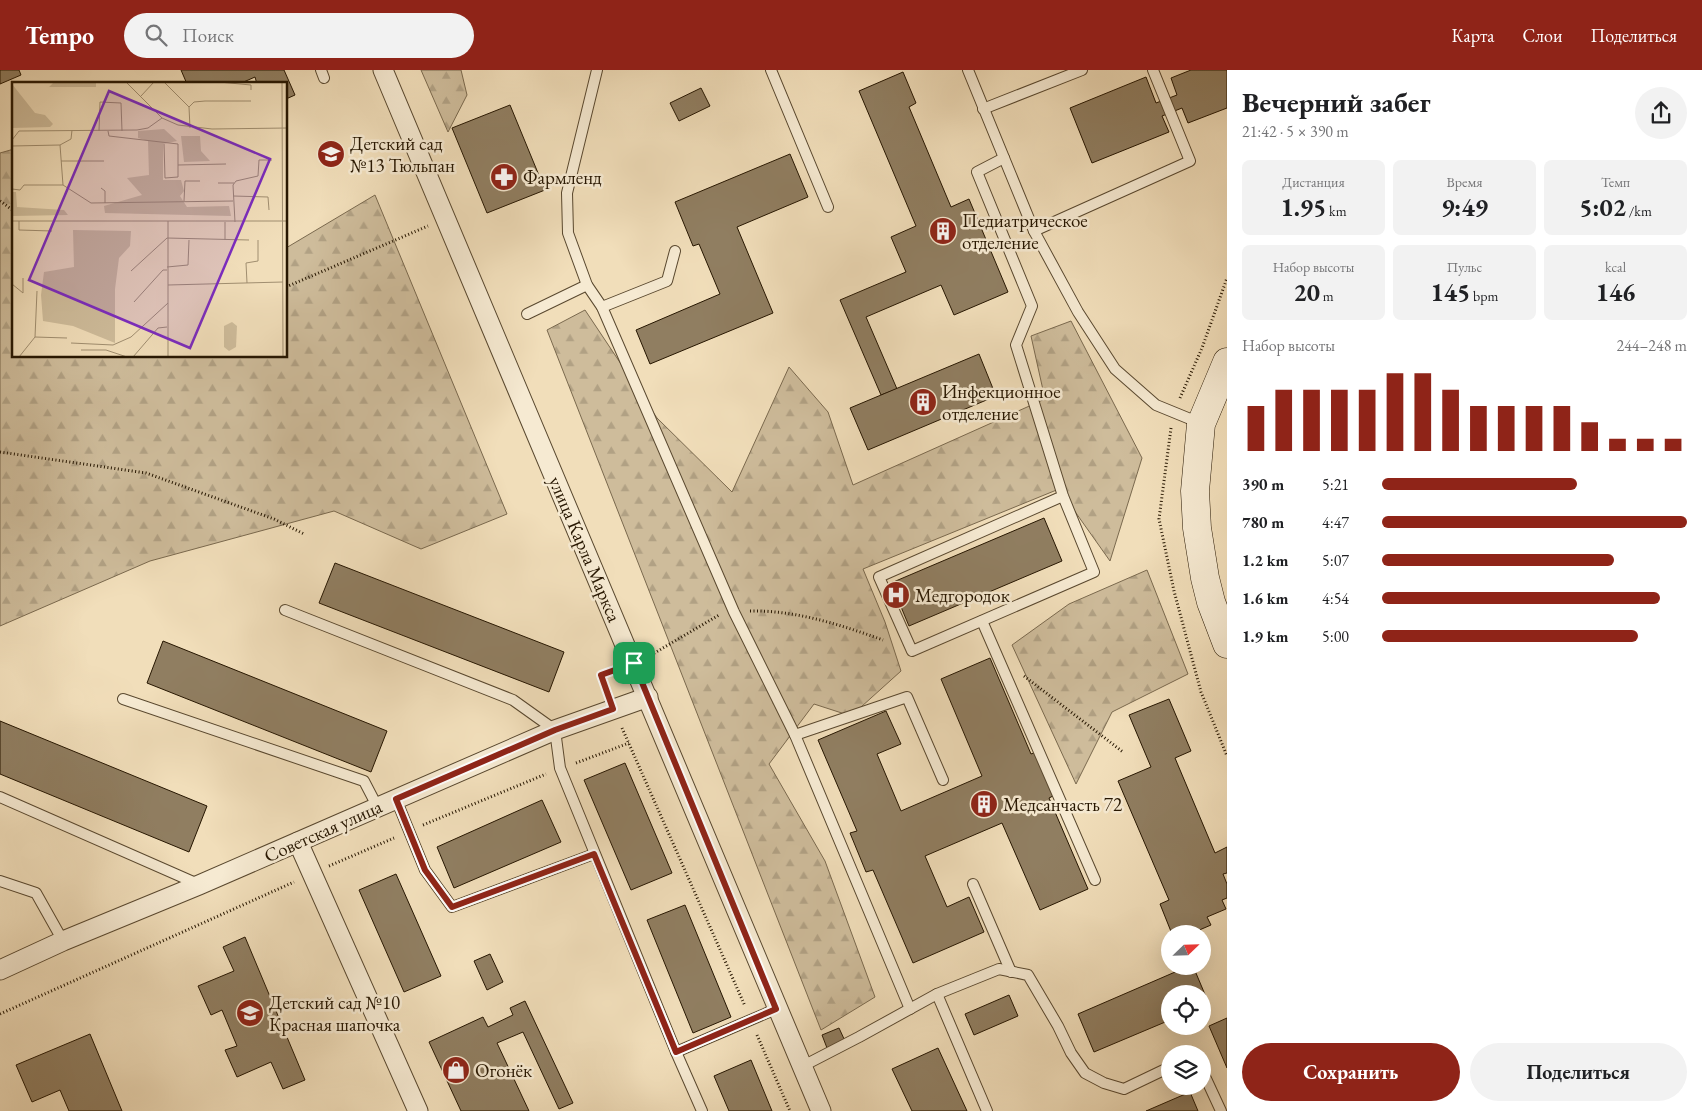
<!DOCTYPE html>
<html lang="ru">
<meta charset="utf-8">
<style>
:root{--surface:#fff;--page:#f2f2f2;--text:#202124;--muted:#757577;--accent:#8f2418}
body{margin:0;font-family:"EB Garamond",serif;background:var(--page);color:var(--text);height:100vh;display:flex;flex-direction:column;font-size:19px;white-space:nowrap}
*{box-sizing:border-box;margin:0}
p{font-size:16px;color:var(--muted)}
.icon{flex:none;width:28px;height:28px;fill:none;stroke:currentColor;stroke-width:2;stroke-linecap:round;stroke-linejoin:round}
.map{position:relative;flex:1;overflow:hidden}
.sheet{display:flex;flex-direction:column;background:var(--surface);width:475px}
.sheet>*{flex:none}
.needle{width:32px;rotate:67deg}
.controls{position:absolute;left:1161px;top:855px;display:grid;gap:10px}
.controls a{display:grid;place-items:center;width:50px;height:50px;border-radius:50%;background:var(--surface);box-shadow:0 5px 20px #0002;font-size:25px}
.pin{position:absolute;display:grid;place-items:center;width:42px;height:42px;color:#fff;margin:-21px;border-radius:10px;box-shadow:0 2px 8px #0006}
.round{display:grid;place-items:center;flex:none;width:52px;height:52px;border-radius:26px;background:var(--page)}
.headline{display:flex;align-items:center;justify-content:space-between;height:85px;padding:0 15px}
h1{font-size:28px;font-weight:700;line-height:38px}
.figures{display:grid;grid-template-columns:repeat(3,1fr);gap:8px;height:85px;padding:5px 15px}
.figures div{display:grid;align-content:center;border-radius:8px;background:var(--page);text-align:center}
.figures b{font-size:25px;font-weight:700}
.figures small{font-size:14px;font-weight:400}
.figures p{font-size:14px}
.chart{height:140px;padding:10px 15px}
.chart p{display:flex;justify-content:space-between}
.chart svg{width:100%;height:90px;margin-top:5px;stroke:var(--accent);stroke-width:6}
.action{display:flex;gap:10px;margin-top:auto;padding:10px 15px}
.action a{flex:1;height:58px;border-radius:30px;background:var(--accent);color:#fff;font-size:20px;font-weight:700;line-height:58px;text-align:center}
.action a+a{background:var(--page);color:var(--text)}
ul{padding:0 15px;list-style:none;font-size:16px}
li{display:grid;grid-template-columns:80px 60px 1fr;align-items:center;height:38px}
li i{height:12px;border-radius:6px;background:var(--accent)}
header{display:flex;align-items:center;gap:30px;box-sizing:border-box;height:70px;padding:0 25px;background:var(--accent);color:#fff}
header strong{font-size:24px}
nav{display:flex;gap:28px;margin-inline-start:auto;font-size:18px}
.search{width:350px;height:45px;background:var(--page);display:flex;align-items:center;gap:12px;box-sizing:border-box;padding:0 18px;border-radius:28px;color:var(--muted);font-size:19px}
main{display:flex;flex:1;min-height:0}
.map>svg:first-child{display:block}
.forest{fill:url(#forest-firs);stroke:#7a694e}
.building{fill:#907e61;stroke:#261601}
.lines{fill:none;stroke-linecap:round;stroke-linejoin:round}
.lane-casing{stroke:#59482f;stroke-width:12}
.street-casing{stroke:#59482f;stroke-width:21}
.secondary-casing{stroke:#261601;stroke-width:29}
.path{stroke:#261601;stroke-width:3;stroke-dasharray:1 2.5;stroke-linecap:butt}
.lane{stroke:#f6ead2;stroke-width:10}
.street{stroke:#f6ead2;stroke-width:19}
.secondary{stroke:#f6ead2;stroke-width:28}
.route-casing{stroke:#fff;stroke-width:10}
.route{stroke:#8f2418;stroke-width:6}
.labels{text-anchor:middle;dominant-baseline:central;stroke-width:5;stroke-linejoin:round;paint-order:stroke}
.poi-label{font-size:19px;fill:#261601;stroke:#f6ead2;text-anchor:start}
.street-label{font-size:19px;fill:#261601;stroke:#f6ead2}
.inset-road{fill:none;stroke:#a08e70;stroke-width:1}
.view{fill:#7b2cbf;fill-opacity:0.15;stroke:#7b2cbf;stroke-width:2.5}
.inset-edge{fill:none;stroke:#261601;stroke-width:2.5}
</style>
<header>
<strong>Tempo</strong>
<div class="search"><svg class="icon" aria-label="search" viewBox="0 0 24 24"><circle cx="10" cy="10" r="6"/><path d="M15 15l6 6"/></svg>Поиск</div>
<nav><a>Карта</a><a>Слои</a><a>Поделиться</a></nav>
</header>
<main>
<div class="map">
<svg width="1227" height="1041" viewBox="0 0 1227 1041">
<defs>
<pattern id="forest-firs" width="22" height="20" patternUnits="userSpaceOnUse" patternTransform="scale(1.25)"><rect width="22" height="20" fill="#cebc9b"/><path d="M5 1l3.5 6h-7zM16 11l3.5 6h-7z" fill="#b1a184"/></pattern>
</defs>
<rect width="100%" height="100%" fill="#f1deba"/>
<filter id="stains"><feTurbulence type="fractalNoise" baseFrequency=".004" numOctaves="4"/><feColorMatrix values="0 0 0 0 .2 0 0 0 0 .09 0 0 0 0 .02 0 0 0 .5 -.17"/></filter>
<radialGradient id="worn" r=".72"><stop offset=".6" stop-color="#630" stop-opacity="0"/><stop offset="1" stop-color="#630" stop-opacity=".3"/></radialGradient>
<g class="forest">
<path d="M421,0h40l6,25 -19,37z"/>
<path d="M14,79v207h272v-108l89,-53 132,319 -86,35 -87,-38 -184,50 -150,65v-473z"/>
<path d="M585,240l72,108 75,74 57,-125 39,45 25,73 192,-86 -14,-63 40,-15 71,137 -32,103 -51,-72 -196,80 22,53 16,49 -50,45 -37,-12 -45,60 56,97 50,136 -54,33 -274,-700z"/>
<path d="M1147,500l41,104 -76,38 -36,72 -64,-139 57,-41z"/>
</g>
<g class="building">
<path d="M0,0h19l2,5 -21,9z"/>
<path d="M181,0h103l11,25 -9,4v-15h-29l-2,-7 -16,7h-52z"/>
<path d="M1191,0h36v38l-39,15 -6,-15 -20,8 7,16 -77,31 -22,-55 76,-31 10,26 21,-8 -6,-17z"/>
<path d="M903,2l13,31 -7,4 42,100 18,-8 39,93 -54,23 -13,-30 -75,32 31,72 -16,6 -41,-95 66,-28 -15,-35 25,-11 -57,-135z"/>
<path d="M701,18l9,18 -31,15 -9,-18z"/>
<path d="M510,35l35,85 -58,23 -35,-85z"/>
<path d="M790,84l18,43 -71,30 36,86 -123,51 -14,-34 84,-36 -21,-50 -6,2 -18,-44z"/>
<path d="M979,284l17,42 -128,54 -18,-42z"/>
<path d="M1044,448l18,43 -153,65 -18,-43z"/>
<path d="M335,493l229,89 -15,40 -230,-89z"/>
<path d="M163,571l224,90 -16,41 -224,-89z"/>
<path d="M990,588l41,96 5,-2 19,43 -6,3 39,91 -48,21 -38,-87 -77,33 22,51 22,-10 15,35 -71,31 -40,-93 -7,2 -16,-39 7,-2 -39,-91 68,-29 15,33 -24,10 24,57 81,-35 -41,-97z"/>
<path d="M1169,629l22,52 -16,7 40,95 12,-6v26l-4,1 4,10v14l-5,2 4,9 -19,8 4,8 -21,9h-18l-12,-30 9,-4 -51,-119 33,-14 -22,-52z"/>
<path d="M0,651l207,85 -18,46 -189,-78z"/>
<path d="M625,693l47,110 -41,17 -47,-110z"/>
<path d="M542,730l19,42 -107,46 -17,-41z"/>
<path d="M396,804l45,102 -37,16 -45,-102z"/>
<path d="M685,835l46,112 -38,16 -46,-113z"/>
<path d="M245,867l60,143 -22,9 -12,-27 -34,15 -12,-27 12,-4 -15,-36 -11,5 -13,-29 36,-15 -11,-24z"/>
<path d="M490,884l13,28 -16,8 -13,-29z"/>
<path d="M1189,896h4l16,38 -7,2v-12h-32v26l-76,32 -16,-38z"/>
<path d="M1009,925l9,21 -44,19 -9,-21z"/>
<path d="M525,931l48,102 -14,6 -36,-77 -26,11 32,68h-68l-32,-69 54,-25 5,10 25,-12 -3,-7z"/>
<path d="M1227,948v50l-18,-42z"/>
<path d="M839,958l6,13 -18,7 -5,-13z"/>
<path d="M90,964l32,77h-53l-9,-21 -28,12 -16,-37z"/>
<path d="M938,978l29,63h-55l-20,-42z"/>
<path d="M751,990l21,51h-43l-15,-35z"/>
<path d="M1190,1022l8,19h-52z"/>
</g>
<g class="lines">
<g class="lane-casing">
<g id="lane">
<path d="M321,0l3,8"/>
<path d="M597,0l-30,123 1,40 19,52 15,22 132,305 61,123 115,274"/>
<path d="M771,0l57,137"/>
<path d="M968,0l66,161 44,81 37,57 41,36 44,18"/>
<path d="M983,39l99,-39"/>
<path d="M1004,88l-27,14 55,134 -16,39 47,151 31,76 -182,79 -33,-74 184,-81"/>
<path d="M1034,161l156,-70 -37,-91"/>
<path d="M602,237l65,-26 8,-30"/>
<path d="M527,244l60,-29"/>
<path d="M285,540l228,90 42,30 5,38 116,284 26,59"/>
<path d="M982,551l113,259"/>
<path d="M123,629l241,82 13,25"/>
<path d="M795,665l112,-38 36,83"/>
<path d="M0,727l198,87"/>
<path d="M396,729l29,71 27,37 142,-53"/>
<path d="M0,811l36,12 27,48"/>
<path d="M973,814l38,88"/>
<path d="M937,924l50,117"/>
<path d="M676,982l100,-43"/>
<path d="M801,997l58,-30 78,-43 62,-25 29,6 30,51 13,27 14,20 19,10 20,6 46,-22"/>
<path d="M1202,1000l19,41"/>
</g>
</g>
<g class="street-casing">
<g id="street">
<path d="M383,0l438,1041"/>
<path d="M298,772l120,269"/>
<path d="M0,900l63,-29 136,-56 356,-155 93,-33"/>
</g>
</g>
<g class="secondary-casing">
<path id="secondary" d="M1227,292l-26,62 -6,67 2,37 8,50 6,24 16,42"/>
</g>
<g class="path">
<path d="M0,131l14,10"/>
<path d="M286,217l142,-61"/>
<path d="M1180,328l22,-50 25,-70"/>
<path d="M1171,358l-12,91 15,72 27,101 26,64"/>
<path d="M0,382l146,21 128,46 30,15"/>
<path d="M750,541c46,-1 91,14 133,29"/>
<path d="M651,585l68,-40"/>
<path d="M1024,606l99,76"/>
<path d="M607,620l-6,-15 12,-4"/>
<path d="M622,658l123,278"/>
<path d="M576,693l53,-20"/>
<path d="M423,755l123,-51"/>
<path d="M329,796l65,-28"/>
<path d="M0,944l294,-132"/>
<path d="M757,965l33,76"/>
</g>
<use href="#lane" class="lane"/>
<use href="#street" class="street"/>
<use href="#secondary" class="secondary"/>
</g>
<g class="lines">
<g class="route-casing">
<path id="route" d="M634,593l142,346 -100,43 -82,-198 -142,53 -27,-37 -29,-71 159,-69 58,-21 -12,-34z"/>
</g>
<use href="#route" class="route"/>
</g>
<defs>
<g id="school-disc" transform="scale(1.4375)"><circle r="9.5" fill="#8f2418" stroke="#f6ead2"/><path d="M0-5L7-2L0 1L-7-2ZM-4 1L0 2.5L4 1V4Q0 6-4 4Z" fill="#fff"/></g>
<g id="pharmacy-disc" transform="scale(1.4375)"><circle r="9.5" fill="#8f2418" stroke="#f6ead2"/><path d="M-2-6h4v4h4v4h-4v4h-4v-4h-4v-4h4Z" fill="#fff"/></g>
<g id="building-disc" transform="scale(1.4375)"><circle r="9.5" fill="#8f2418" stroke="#f6ead2"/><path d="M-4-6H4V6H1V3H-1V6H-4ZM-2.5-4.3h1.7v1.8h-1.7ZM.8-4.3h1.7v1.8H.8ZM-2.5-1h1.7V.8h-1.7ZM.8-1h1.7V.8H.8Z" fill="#fff"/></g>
<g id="hospital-disc" transform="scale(1.4375)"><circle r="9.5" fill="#8f2418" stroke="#f6ead2"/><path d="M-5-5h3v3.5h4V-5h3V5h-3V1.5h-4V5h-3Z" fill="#fff"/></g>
<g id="shop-disc" transform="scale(1.4375)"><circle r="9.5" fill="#8f2418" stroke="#f6ead2"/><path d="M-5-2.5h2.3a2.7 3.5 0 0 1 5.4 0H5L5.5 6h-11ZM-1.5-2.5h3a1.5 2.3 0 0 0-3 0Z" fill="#fff"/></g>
</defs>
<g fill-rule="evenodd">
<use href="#school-disc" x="331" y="84"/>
<use href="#pharmacy-disc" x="504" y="107"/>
<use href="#building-disc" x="943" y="161"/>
<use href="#building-disc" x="923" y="332"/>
<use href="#hospital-disc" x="896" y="525"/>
<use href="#building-disc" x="984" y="734"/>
<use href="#school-disc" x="250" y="943"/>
<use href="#shop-disc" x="456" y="1000"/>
</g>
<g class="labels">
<g class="poi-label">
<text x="350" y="73">Детский сад<tspan x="350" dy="22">№13 Тюльпан</tspan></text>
<text x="523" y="107">Фармленд</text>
<text x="962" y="150">Педиатрическое<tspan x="962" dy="22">отделение</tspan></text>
<text x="942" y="321">Инфекционное<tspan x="942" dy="22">отделение</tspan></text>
<text x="915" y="525">Медгородок</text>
<text x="1003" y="734">Медсанчасть 72</text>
<text x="269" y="932">Детский сад №10<tspan x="269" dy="22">Красная шапочка</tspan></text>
<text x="475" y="1000">Огонёк</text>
</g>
<g class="street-label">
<text transform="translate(585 479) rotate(67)">улица Карла Маркса</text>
<text transform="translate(323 761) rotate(-24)">Советская улица</text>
</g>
</g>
<g transform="translate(12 12)">
<rect width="275" height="275" fill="#f1deba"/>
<path d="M42,0h42v5h-47zM0,2l23,29 10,2 8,9 -3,3 -38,1zM152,47l13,12 -14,3v36h18l3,11 -4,5 7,11 42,-1 2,10 -126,-3 -1,-7 38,-11 -15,-17 22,-3 -1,-34 -10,-3v-7zM169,54h19l1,15 9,10 -26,1zM0,110h4l1,15 47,3 4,5 -56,1zM61,148l58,1 -1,15 -11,12 -4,31v54l-42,-17 -30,-5 -2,-26 3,-23 30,-5z" fill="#cebc9b"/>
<path d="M220,240l5,4 -1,21 -7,4 -5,-4v-21z" fill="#cebc9b"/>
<path class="inset-road" d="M114,0l36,36 16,7 34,4 75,-1M152,0l25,25 1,21M207,0l32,3v5M270,0l1,275M129,14l13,-14M177,25l5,-5 11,-1h46M87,49l1,-29 21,1 1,28M96,49l1,5 69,8v33l-13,1 -1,-34M0,58l7,-9 118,-1 11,-2 14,-10M0,64l48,-1M49,79h43M166,83l48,-1M206,101h16M51,103l-3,-40 11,-6 1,-9M89,106l4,3v12M0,107l8,1 4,-5h39l28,18 142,-2M221,114l35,1 1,13M172,119l1,-20h15M0,139h275M7,139v9l33,1M156,139v136M213,140v18M223,140l-2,-37 3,-4 22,-5 1,-16h13M155,185l21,-2 1,-25M119,189l36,-33 82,2M235,201l-1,-20 12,-2v-21M0,202l11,9v-15M156,203l115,-3M122,220l29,-32h4M23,255l32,1M59,261l42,2 18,-8 37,-34M69,268h25l21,7M7,275l16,-20 2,-46M121,275l25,-29 9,-1"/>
<path class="view" d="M97,9l161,68 -80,189 -161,-68z"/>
<rect width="275" height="275" class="inset-edge"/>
</g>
<rect width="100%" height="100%" filter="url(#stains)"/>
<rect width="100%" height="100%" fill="url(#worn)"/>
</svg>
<div class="controls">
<a><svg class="needle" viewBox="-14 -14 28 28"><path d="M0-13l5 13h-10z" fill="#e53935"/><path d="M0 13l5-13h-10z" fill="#757577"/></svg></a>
<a><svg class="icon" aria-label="locate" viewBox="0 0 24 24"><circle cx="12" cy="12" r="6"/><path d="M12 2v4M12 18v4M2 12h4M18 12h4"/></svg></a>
<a><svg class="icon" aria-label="layers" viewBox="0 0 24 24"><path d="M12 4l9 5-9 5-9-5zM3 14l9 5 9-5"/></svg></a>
</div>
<div class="pin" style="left:634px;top:593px;background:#1e9e55"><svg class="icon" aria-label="arrive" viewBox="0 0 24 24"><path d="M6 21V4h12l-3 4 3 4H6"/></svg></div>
</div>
<section class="sheet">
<div class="headline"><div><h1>Вечерний забег</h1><p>21:42 · 5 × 390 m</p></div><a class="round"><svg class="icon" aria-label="share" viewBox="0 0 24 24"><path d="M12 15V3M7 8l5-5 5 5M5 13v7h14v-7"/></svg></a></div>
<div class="figures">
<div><p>Дистанция</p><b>1.95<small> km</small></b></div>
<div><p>Время</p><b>9:49</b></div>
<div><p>Темп</p><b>5:02<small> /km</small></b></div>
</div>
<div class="figures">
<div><p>Набор высоты</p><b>20<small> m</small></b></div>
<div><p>Пульс</p><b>145<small> bpm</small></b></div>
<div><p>kcal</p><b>146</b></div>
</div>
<div class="chart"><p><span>Набор высоты</span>244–248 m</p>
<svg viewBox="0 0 160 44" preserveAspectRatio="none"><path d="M5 44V22M15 44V14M25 44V14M35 44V14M45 44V14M55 44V6M65 44V6M75 44V14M85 44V22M95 44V22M105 44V22M115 44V22M125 44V30M135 44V38M145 44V38M155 44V38"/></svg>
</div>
<ul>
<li><b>390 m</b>5:21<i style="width:64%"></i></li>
<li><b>780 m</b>4:47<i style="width:100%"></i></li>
<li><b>1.2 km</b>5:07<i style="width:76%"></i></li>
<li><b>1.6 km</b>4:54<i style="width:91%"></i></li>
<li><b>1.9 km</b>5:00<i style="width:84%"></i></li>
</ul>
<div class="action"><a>Сохранить</a><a>Поделиться</a></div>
</section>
</main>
